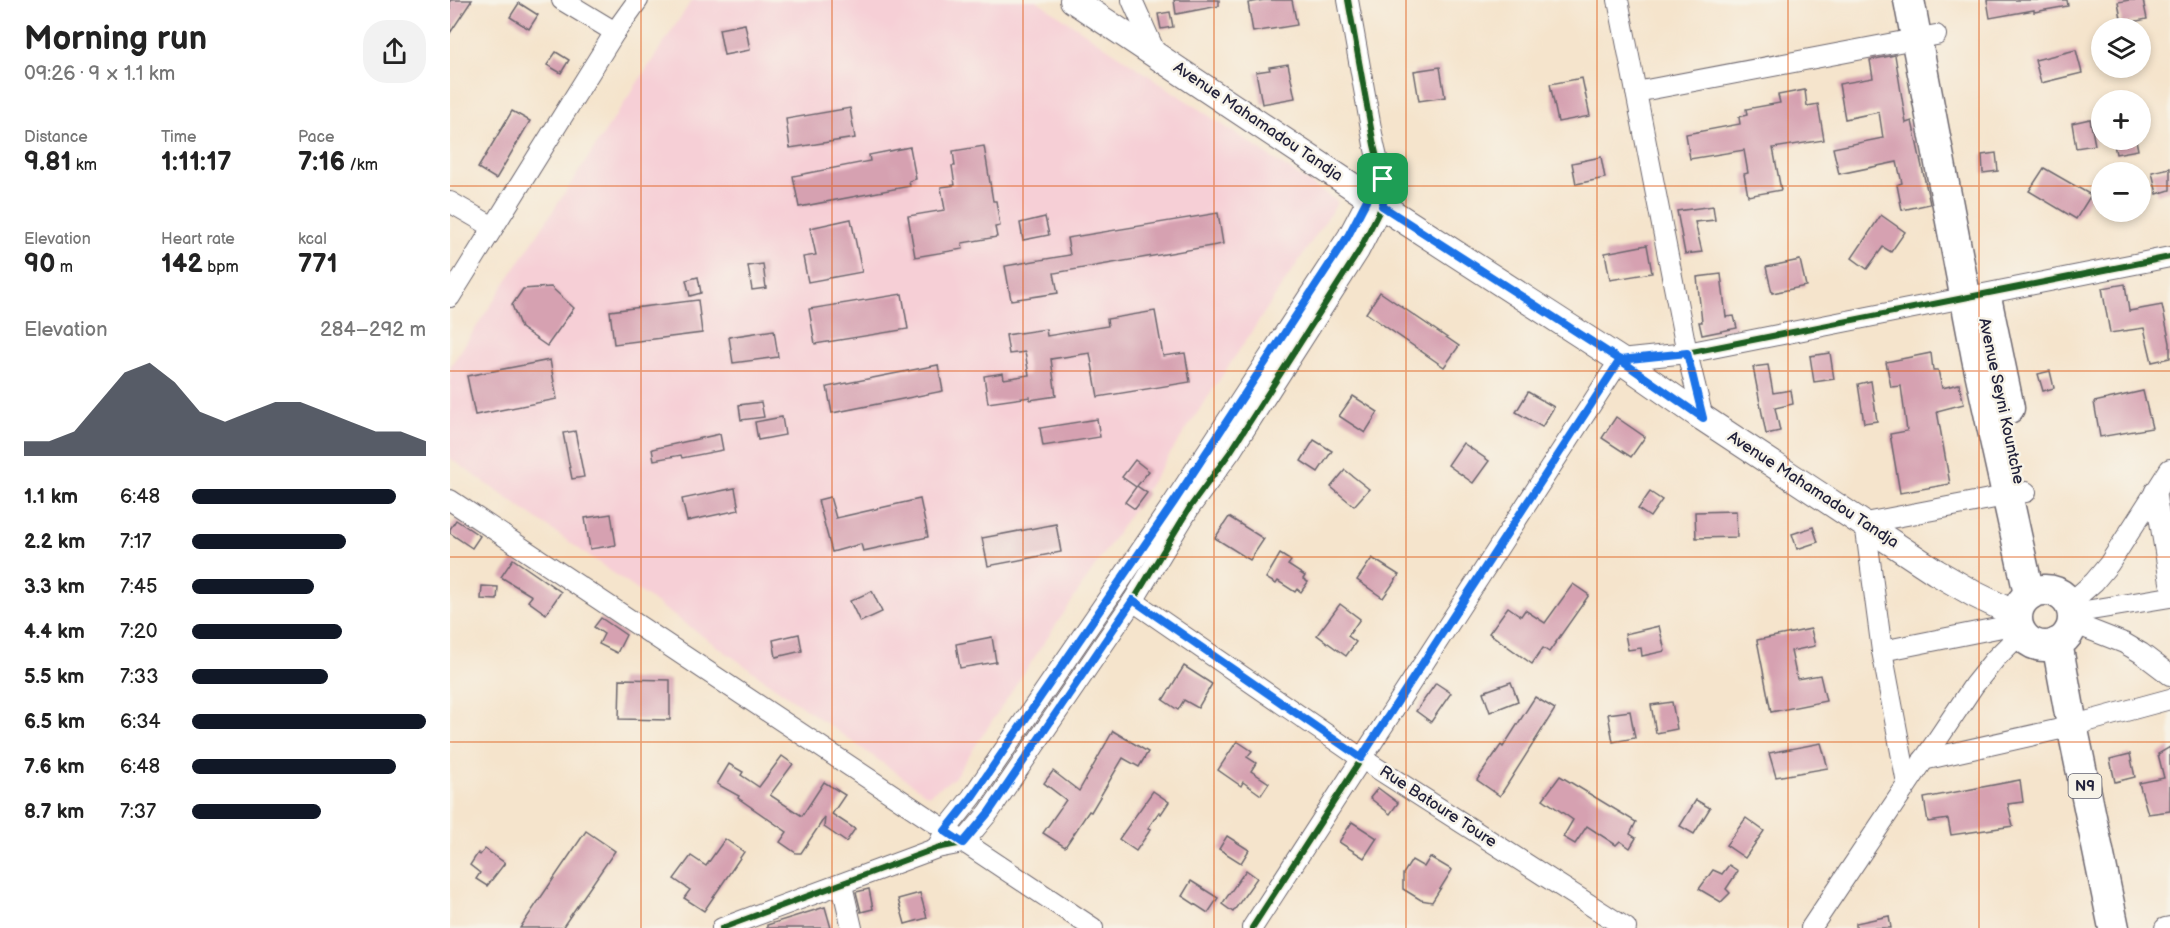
<!DOCTYPE html>
<meta charset="utf-8">
<style>
:root{--surface:#fff;--page:#f2f2f2;--text:#222;--muted:#767676;--accent:#111827}
body{margin:0;font-family:"Balsamiq Sans",sans-serif;background:var(--page);color:var(--text);height:100vh;display:flex;flex-direction:column;font-size:22px;white-space:nowrap}
*{box-sizing:border-box;margin:0}
p{font-size:20px;color:var(--muted)}
.icon{flex:none;width:33px;height:33px;fill:none;stroke:currentColor;stroke-width:2;stroke-linecap:round;stroke-linejoin:round}
.map{position:relative;flex:1;overflow:hidden}
.panel{display:flex;flex-direction:column;background:var(--surface);width:450px}
.panel>*{flex:none}
.fabs{position:absolute;left:1641px;top:18px;display:grid;gap:12px}
.fabs a{display:grid;place-items:center;width:60px;height:60px;border-radius:50%;background:var(--surface);box-shadow:0 3px 9px #0003;font-size:30px}
.pin{position:absolute;display:grid;place-items:center;width:51px;height:51px;color:#fff;margin:-26px;border-radius:12px;box-shadow:0 3px 9px #0006}
.round{display:grid;place-items:center;flex:none;width:63px;height:63px;border-radius:24px;background:var(--page)}
.overview{display:flex;align-items:center;justify-content:space-between;height:102px;padding:0 24px}
h1{font-size:33px;font-weight:700;line-height:45px}
.figures{display:grid;grid-template-columns:repeat(3,1fr);gap:9px;height:102px;padding:6px 24px}
.figures div{display:grid;align-content:center}
.figures b{font-size:26px;font-weight:700}
.figures small{font-size:16px;font-weight:400}
.figures p{font-size:16px}
.chart{height:168px;padding:12px 24px}
.chart p{display:flex;justify-content:space-between}
.chart svg{width:100%;height:108px;margin-top:6px;fill:var(--accent);opacity:.7}
ul{padding:0 24px;list-style:none;font-size:20px}
li{display:grid;grid-template-columns:96px 72px 1fr;align-items:center;height:45px}
li i{height:15px;border-radius:8px;background:var(--accent)}
main{display:flex;flex:1;min-height:0}
.map>svg:first-child{display:block}
.built{fill:#f6cfd6}
.building{fill:#d6a1b1}
.lines{fill:none;stroke-linecap:round;stroke-linejoin:round}
.minor-casing{stroke:#6c666e;stroke-width:22}
.major-casing{stroke:#6c666e;stroke-width:28}
.highway-casing{stroke:#6c666e;stroke-width:33}
.minor{stroke:#fff;stroke-width:20}
.major{stroke:#fff;stroke-width:26}
.highway{stroke:#fff;stroke-width:30}
.cycleway-casing{stroke:#f7f3e8;stroke-width:10}
.cycleway{stroke:#1b5e20;stroke-width:6}
.route-casing{stroke:#fff;stroke-width:12}
.route{stroke:#1a73e8;stroke-width:8}
.grid{fill:none;stroke:#de560e;stroke-width:1.5;stroke-opacity:0.55}
.labels{text-anchor:middle;dominant-baseline:central;stroke-width:5;stroke-linejoin:round;paint-order:stroke}
.shield{fill:#f7f3e8;stroke:#62616f;stroke-width:1.5}
.shield-label{font-size:15px;font-weight:bold;fill:#22223b}
.street-label{font-size:16px;fill:#22223b;stroke:#f7f3e8}
</style>
<main>
<section class="panel">
<div class="overview"><div><h1>Morning run</h1><p>09:26 · 9 × 1.1 km</p></div><a class="round"><svg class="icon" aria-label="share" viewBox="0 0 24 24"><path d="M12 15V3M7 8l5-5 5 5M5 13v7h14v-7"/></svg></a></div>
<div class="figures">
<div><p>Distance</p><b>9.81<small> km</small></b></div>
<div><p>Time</p><b>1:11:17</b></div>
<div><p>Pace</p><b>7:16<small> /km</small></b></div>
</div>
<div class="figures">
<div><p>Elevation</p><b>90<small> m</small></b></div>
<div><p>Heart rate</p><b>142<small> bpm</small></b></div>
<div><p>kcal</p><b>771</b></div>
</div>
<div class="chart"><p><span>Elevation</span>284–292 m</p>
<svg viewBox="0 0 160 44" preserveAspectRatio="none"><path d="M0 44V38L10 38L20 34L30 22L40 10L50 6L60 14L70 26L80 30L90 26L100 22L110 22L120 26L130 30L140 34L150 34L160 38V44z"/></svg>
</div>
<ul>
<li><b>1.1 km</b>6:48<i style="width:87%"></i></li>
<li><b>2.2 km</b>7:17<i style="width:66%"></i></li>
<li><b>3.3 km</b>7:45<i style="width:52%"></i></li>
<li><b>4.4 km</b>7:20<i style="width:64%"></i></li>
<li><b>5.5 km</b>7:33<i style="width:58%"></i></li>
<li><b>6.5 km</b>6:34<i style="width:100%"></i></li>
<li><b>7.6 km</b>6:48<i style="width:87%"></i></li>
<li><b>8.7 km</b>7:37<i style="width:55%"></i></li>
</ul>
</section>
<div class="map">
<svg width="1720" height="928" viewBox="0 0 1720 928">
<rect width="100%" height="100%" fill="#f7f3e8"/>
<filter id="ink" filterUnits="userSpaceOnUse"><feTurbulence type="fractalNoise" baseFrequency=".0167" numOctaves="2"/><feDisplacementMap in="SourceGraphic" scale="12" xChannelSelector="R" yChannelSelector="G"/><feConvolveMatrix kernelMatrix="1 2 1 2 8 2 1 2 1" color-interpolation-filters="sRGB"/></filter>
<filter id="wash" filterUnits="userSpaceOnUse"><feTurbulence type="fractalNoise" baseFrequency=".008" numOctaves="4" result="noise"/><feDisplacementMap in="SourceGraphic" scale="24" xChannelSelector="R" yChannelSelector="G"/><feGaussianBlur stdDeviation="1.35" result="paint"/><feColorMatrix in="noise" values="0 0 0 0 0 0 0 0 0 0 0 0 0 0 0 0 0 1.4 0 .05"/><feComposite in="paint" operator="in"/></filter>
<g filter="url(#wash)">
<rect width="100%" height="100%" fill="#f5e4cc"/>
<path class="built" d="M242,0h344l302,202 -384,576 -26,17 -478,-337v-91z"/>
<g id="blocks">
<g class="building">
<path d="M0,0h22l-22,33z"/>
<path d="M724,0h45v6l-43,8z"/>
<path d="M814,0h28l5,25 -44,7 -5,-29z"/>
<path d="M1537,0h80l1,6 -34,6v-2l-44,8z"/>
<path d="M1679,0h14l4,19 -25,5 -4,-22z"/>
<path d="M69,3l19,12 -9,14 -19,-12z"/>
<path d="M720,12l3,15 -12,2 -3,-15z"/>
<path d="M295,24l5,26 -26,5 -5,-26z"/>
<path d="M1626,50l6,23 -41,10 -6,-23z"/>
<path d="M106,52l13,8 -8,13 -14,-8z"/>
<path d="M1445,55l11,68 6,-2 18,83 -28,6 -5,-25 5,-2 -5,-21 -58,12 -6,-26 50,-10 -4,-26 -34,7 -6,-35 34,-6 -3,-18z"/>
<path d="M838,64l7,34 -33,6 -6,-32 14,-2 -1,-3z"/>
<path d="M990,67l5,30 -26,4 -5,-30z"/>
<path d="M1132,78l8,38 -32,6 -8,-38z"/>
<path d="M1355,90l2,16 11,-2 6,36 -51,8 8,42 -33,6 -4,-22 4,-1 -4,-23 -54,9 -4,-25 54,-10 -1,-7 8,-2 -1,-6 34,-6 -2,-8z"/>
<path d="M400,108l5,30 -65,10 -4,-29z"/>
<path d="M62,111l18,10 -34,58 -18,-11z"/>
<path d="M1640,119l5,26 -19,3 -4,-25z"/>
<path d="M1663,140h23l2,10 -22,4z"/>
<path d="M534,146l9,55h3l4,25 -5,1 2,10 -35,6 1,6 -48,8 -7,-41 37,-6 -4,-23 14,-2 -3,-19h3l-2,-15z"/>
<path d="M460,147l6,32 -7,2 1,5 -111,21 -6,-31 77,-15 -1,-6z"/>
<path d="M1546,153l2,18 -15,2 -1,-18z"/>
<path d="M1151,157l4,21 -29,6 -4,-21z"/>
<path d="M1594,168l47,27 -15,24 -47,-28z"/>
<path d="M1720,168v22l-13,4 -5,-22z"/>
<path d="M1263,206l2,14 -20,2 7,30 -17,2 -8,-43z"/>
<path d="M768,213l5,31 -169,29 4,20 -47,7 -6,-34 65,-11 -3,-17z"/>
<path d="M1431,215l24,17 -14,20 -8,-5 -16,22 -15,-11z"/>
<path d="M595,217l4,18 -26,5 -3,-17z"/>
<path d="M401,219l11,53 -54,10 -5,-25 13,-2 -6,-27z"/>
<path d="M1197,245l5,28 -42,7 -5,-27z"/>
<path d="M1350,260l6,26 -34,7 -6,-26z"/>
<path d="M313,264l3,24 -14,2 -4,-24z"/>
<path d="M1271,274l5,43 8,-1 3,12 -35,7 -3,-13h3l-5,-45z"/>
<path d="M248,277l3,16 -11,3 -4,-16z"/>
<path d="M1675,284l4,27 33,-6 8,38v15l-18,4 -8,-34 -34,5 -8,-45z"/>
<path d="M101,287l23,21 -27,38 -26,-18 -9,-23 11,-16z"/>
<path d="M930,292l79,54 -15,21 -78,-54z"/>
<path d="M452,294l6,35 -93,15 -6,-35z"/>
<path d="M248,300l4,33 -88,11 -4,-33z"/>
<path d="M705,311l8,45 22,-3 5,29 -92,15 -8,-44 -39,6 5,37 -26,4v-3l-42,6 -4,-27 19,-3 1,6 25,-4 -4,-23 -16,2 -3,-19 40,-6 1,7 61,-10 -1,-7z"/>
<path d="M324,330l4,27 -45,6 -4,-26z"/>
<path d="M1380,353l4,26 -20,3 -4,-26z"/>
<path d="M1481,353l2,17h5l4,18 17,-4 5,20 -27,7 13,73 -50,9 -10,-59 17,-3 -6,-45 -10,1 -5,-25z"/>
<path d="M100,360l7,39 -82,16 -8,-39z"/>
<path d="M488,365l5,26 -111,22 -5,-26z"/>
<path d="M1318,365l5,28 18,-3 2,14 -18,4 5,23 -14,3 -13,-67z"/>
<path d="M1600,371l4,17 -11,3 -5,-17z"/>
<path d="M1421,381l6,40 -13,2 -6,-39z"/>
<path d="M1693,391l9,37 -52,9 -6,-35z"/>
<path d="M1078,392l26,15 -12,20 -26,-15z"/>
<path d="M903,396l25,16 -13,21 -26,-17z"/>
<path d="M311,402l3,15 -23,3 -2,-15z"/>
<path d="M332,417l3,18 -27,5 -3,-18z"/>
<path d="M1166,417l29,20 -14,20 -29,-19z"/>
<path d="M647,419l3,18 -57,9 -3,-18z"/>
<path d="M125,431l9,46 -12,2 -9,-46z"/>
<path d="M270,434l3,16 -41,8 -1,-3 -27,5 -2,-11z"/>
<path d="M864,440l18,11 -14,21 -17,-11z"/>
<path d="M1013,443l26,18 -16,22 -25,-18z"/>
<path d="M685,460l14,11 -12,15 10,7 -12,16 -10,-7 11,-15 -14,-10z"/>
<path d="M895,470l24,19 -15,17 -23,-19z"/>
<path d="M285,488l4,22 -52,11 -5,-22z"/>
<path d="M1200,492l12,8 -12,17 -12,-8z"/>
<path d="M380,497l6,21 84,-19 8,38 -65,14 -2,-7 -29,8 -14,-52z"/>
<path d="M1286,511l1,26 -41,1 -1,-26z"/>
<path d="M161,514l5,31 -26,4 -5,-31z"/>
<path d="M779,517l35,22 -14,21 -35,-22z"/>
<path d="M6,520l24,16 -8,12 -22,-15v-4z"/>
<path d="M606,524l5,28 -73,14 -6,-28z"/>
<path d="M1363,527l5,15 -21,7 -5,-15z"/>
<path d="M830,554l11,7 -3,4 17,11 -2,3 5,3 -7,10 -4,-3 -2,3 -17,-11 -2,3 -10,-6z"/>
<path d="M922,558l27,17 -16,23 -26,-18z"/>
<path d="M63,559l48,33 -15,22 -18,-13 4,-5 -31,-19z"/>
<path d="M1123,584l16,11 -40,57 -6,-4 -11,16 -43,-31 19,-26 13,9 4,-6 20,13z"/>
<path d="M32,586l16,1 -1,13 -16,-1z"/>
<path d="M422,591l10,21 -22,10 -10,-21z"/>
<path d="M890,604l20,15 -12,17 8,6 -10,14 -29,-21z"/>
<path d="M151,618l25,17 -9,18 -18,-9 5,-10 -10,-7z"/>
<path d="M1209,626l6,25 -23,5 -1,-8 -13,2 -3,-16z"/>
<path d="M1361,629l4,17 -24,5 6,28 23,-4 6,26 -55,11 -14,-72z"/>
<path d="M349,634l3,17 -26,6 -3,-17z"/>
<path d="M542,637l4,25 -36,6 -4,-24z"/>
<path d="M734,666l28,18 -14,24 -14,-8 -6,10 -15,-10z"/>
<path d="M170,679l50,1v40l-51,-1z"/>
<path d="M1061,682l7,19 -28,11 -7,-20z"/>
<path d="M986,683l15,10 -20,29 -15,-11z"/>
<path d="M1085,697l20,12 -55,87 -23,-16 24,-35 2,2z"/>
<path d="M1222,702l5,27 -21,4 -5,-28z"/>
<path d="M1180,711l5,27 -22,4 -5,-28z"/>
<path d="M663,731l35,21 -9,15 -16,-9 -32,54 -2,-1 -24,36 -22,-14 23,-33 -22,-17 9,-12 26,20z"/>
<path d="M787,741l15,10 -5,6 9,6 -5,8 18,12 -8,12 -18,-13 -2,4 -23,-16z"/>
<path d="M1371,743l7,25 -52,9 -7,-24z"/>
<path d="M1720,747v64l-22,3 -9,-31 25,-5 -6,-24z"/>
<path d="M1680,754l5,23 -20,5 -5,-23z"/>
<path d="M332,756l11,8 -23,31 32,21 22,-34 21,13 -13,19 23,15 -9,13 -22,-15 1,-10 -24,36h-5l-16,-11 7,-10 -49,-34 1,-2 -22,-12 12,-20 14,8 -2,3 18,12z"/>
<path d="M1110,776l76,46 -6,12 6,4 -6,10 -10,-7 -4,4 -29,-19 -12,18 -12,-7 10,-17 -30,-21z"/>
<path d="M1570,780l3,22 -15,2 5,22 -62,9 -3,-16 -20,3 -4,-24z"/>
<path d="M928,788l20,15 -8,11 -20,-16z"/>
<path d="M703,791l16,11 -8,12 -2,-2 -11,16 3,1 -15,22 -17,-12z"/>
<path d="M1246,800l14,8 -16,26 -14,-8z"/>
<path d="M1296,818l18,13 -19,27 -19,-13z"/>
<path d="M902,822l25,16 -13,20 -25,-16z"/>
<path d="M136,831l29,20 -53,77h-42z"/>
<path d="M777,836l22,14 -8,13 -22,-14z"/>
<path d="M275,839l19,13 -40,59 -20,-13 6,-8 -16,-11 17,-23 15,10z"/>
<path d="M35,849l20,14 -18,23 -11,-7 4,-6 -10,-8 8,-12 2,2z"/>
<path d="M980,857l22,13 -20,32 -11,-2 -18,-11v-15l9,-14 12,7z"/>
<path d="M1279,865l9,6 -12,18 4,4 -9,9 -22,-13 14,-19 9,4z"/>
<path d="M796,870l11,8 -24,34 -11,-8z"/>
<path d="M741,881l27,17 -10,15 -26,-17z"/>
<path d="M419,889l4,20 -12,3 -5,-20z"/>
<path d="M470,893l7,25 -22,6 -7,-25z"/>
<path d="M375,907l6,21h-64v-3z"/>
<path d="M1439,916l2,12h-35v-5z"/>
</g>
</g>
</g>
<g filter="url(#ink)">
<use href="#blocks" fill-opacity="0" stroke="#6c666e" stroke-width="1.5"/>
<g class="lines">
<g class="minor-casing">
<g id="minor">
<path d="M112,0l53,32"/>
<path d="M682,0l24,54"/>
<path d="M1168,0l69,353 16,65"/>
<path d="M1186,92l300,-57"/>
<path d="M0,202l43,25"/>
<path d="M0,297l165,-265 23,-32"/>
<path d="M1705,491l15,91"/>
<path d="M0,500l643,428"/>
<path d="M683,601l228,157 265,170"/>
<path d="M1619,604l25,-22 15,-18 61,-95"/>
<path d="M1623,613l97,-16"/>
<path d="M1623,623l51,20 17,10 29,22"/>
<path d="M1432,651l135,-27"/>
<path d="M1473,760l133,-30 114,-31"/>
<path d="M1457,784l-25,-133 -17,-128 161,-31"/>
<path d="M487,848l8,-17 27,-34 202,-295 174,-266 27,-51"/>
<path d="M392,885l10,43"/>
<path d="M272,928l215,-80 26,-5 26,-31 144,-211 57,-94 41,-56 128,-200 23,-45 4,-11 -12,-50 -26,-145"/>
<path d="M802,928l368,-568 67,-7 483,-96"/>
<path d="M1361,928l163,-243 21,-26 26,-26"/>
<path d="M1715,928l5,-1"/>
</g>
</g>
<g class="major-casing">
<path id="major" d="M623,0l309,206 238,154 83,58 233,154 38,22 43,21"/>
</g>
<g class="highway-casing">
<g id="highway">
<path d="M1459,0l68,358 52,236"/>
<path d="M1537,302l22,106"/>
<circle cx="1595" cy="618" r="28"/>
<path d="M1607,643l15,82 42,203"/>
</g>
</g>
<use href="#minor" class="minor"/>
<use href="#major" class="major"/>
<use href="#highway" class="highway"/>
<g class="cycleway-casing">
<g id="cycleway">
<path d="M272,928l215,-80 26,-5 26,-31 144,-211 57,-94 41,-56 128,-200 23,-45 4,-11 -12,-50 -26,-145"/>
<path d="M802,928l368,-568 67,-7 483,-96"/>
</g>
</g>
<use href="#cycleway" class="cycleway"/>
</g>
</g>
<g class="lines" filter="url(#ink)">
<g class="route-casing">
<path id="route" d="M933,179l-9,7 -26,50 -174,266 -202,295 -27,34 18,12 26,-31 144,-212 228,158 259,-398 67,-7 16,65 -83,-58 -238,-154 4,-11 -3,-16"/>
</g>
<use href="#route" class="route"/>
</g>
<path class="grid" d="M191,0v928M382,0v928M573,0v928M764,0v928M956,0v928M1147,0v928M1338,0v928M1529,0v928M0,186h1652M1690,186h30M0,371h1720M0,557h1720M0,742h1720"/>
<g class="labels">
<rect class="shield" x="1618.5" y="774" width="33" height="24" rx="4.5"/>
<g class="shield-label">
<text x="1635" y="786">N9</text>
</g>
<g class="street-label">
<text transform="translate(808 122) rotate(34)">Avenue Mahamadou Tandja</text>
<text transform="translate(1551 401) rotate(78)">Avenue Seyni Kountche</text>
<text transform="translate(1363 490) rotate(33)">Avenue Mahamadou Tandja</text>
<text transform="translate(988 807) rotate(33)">Rue Batoure Toure</text>
</g>
</g>
</svg>
<div class="fabs">
<a><svg class="icon" aria-label="layers" viewBox="0 0 24 24"><path d="M12 4l9 5-9 5-9-5zM3 14l9 5 9-5"/></svg></a>
<a>+</a>
<a>−</a>
</div>
<div class="pin" style="left:933px;top:179px;background:#1e9e55"><svg class="icon" aria-label="arrive" viewBox="0 0 24 24"><path d="M6 21V4h12l-3 4 3 4H6"/></svg></div>
</div>
</main>
